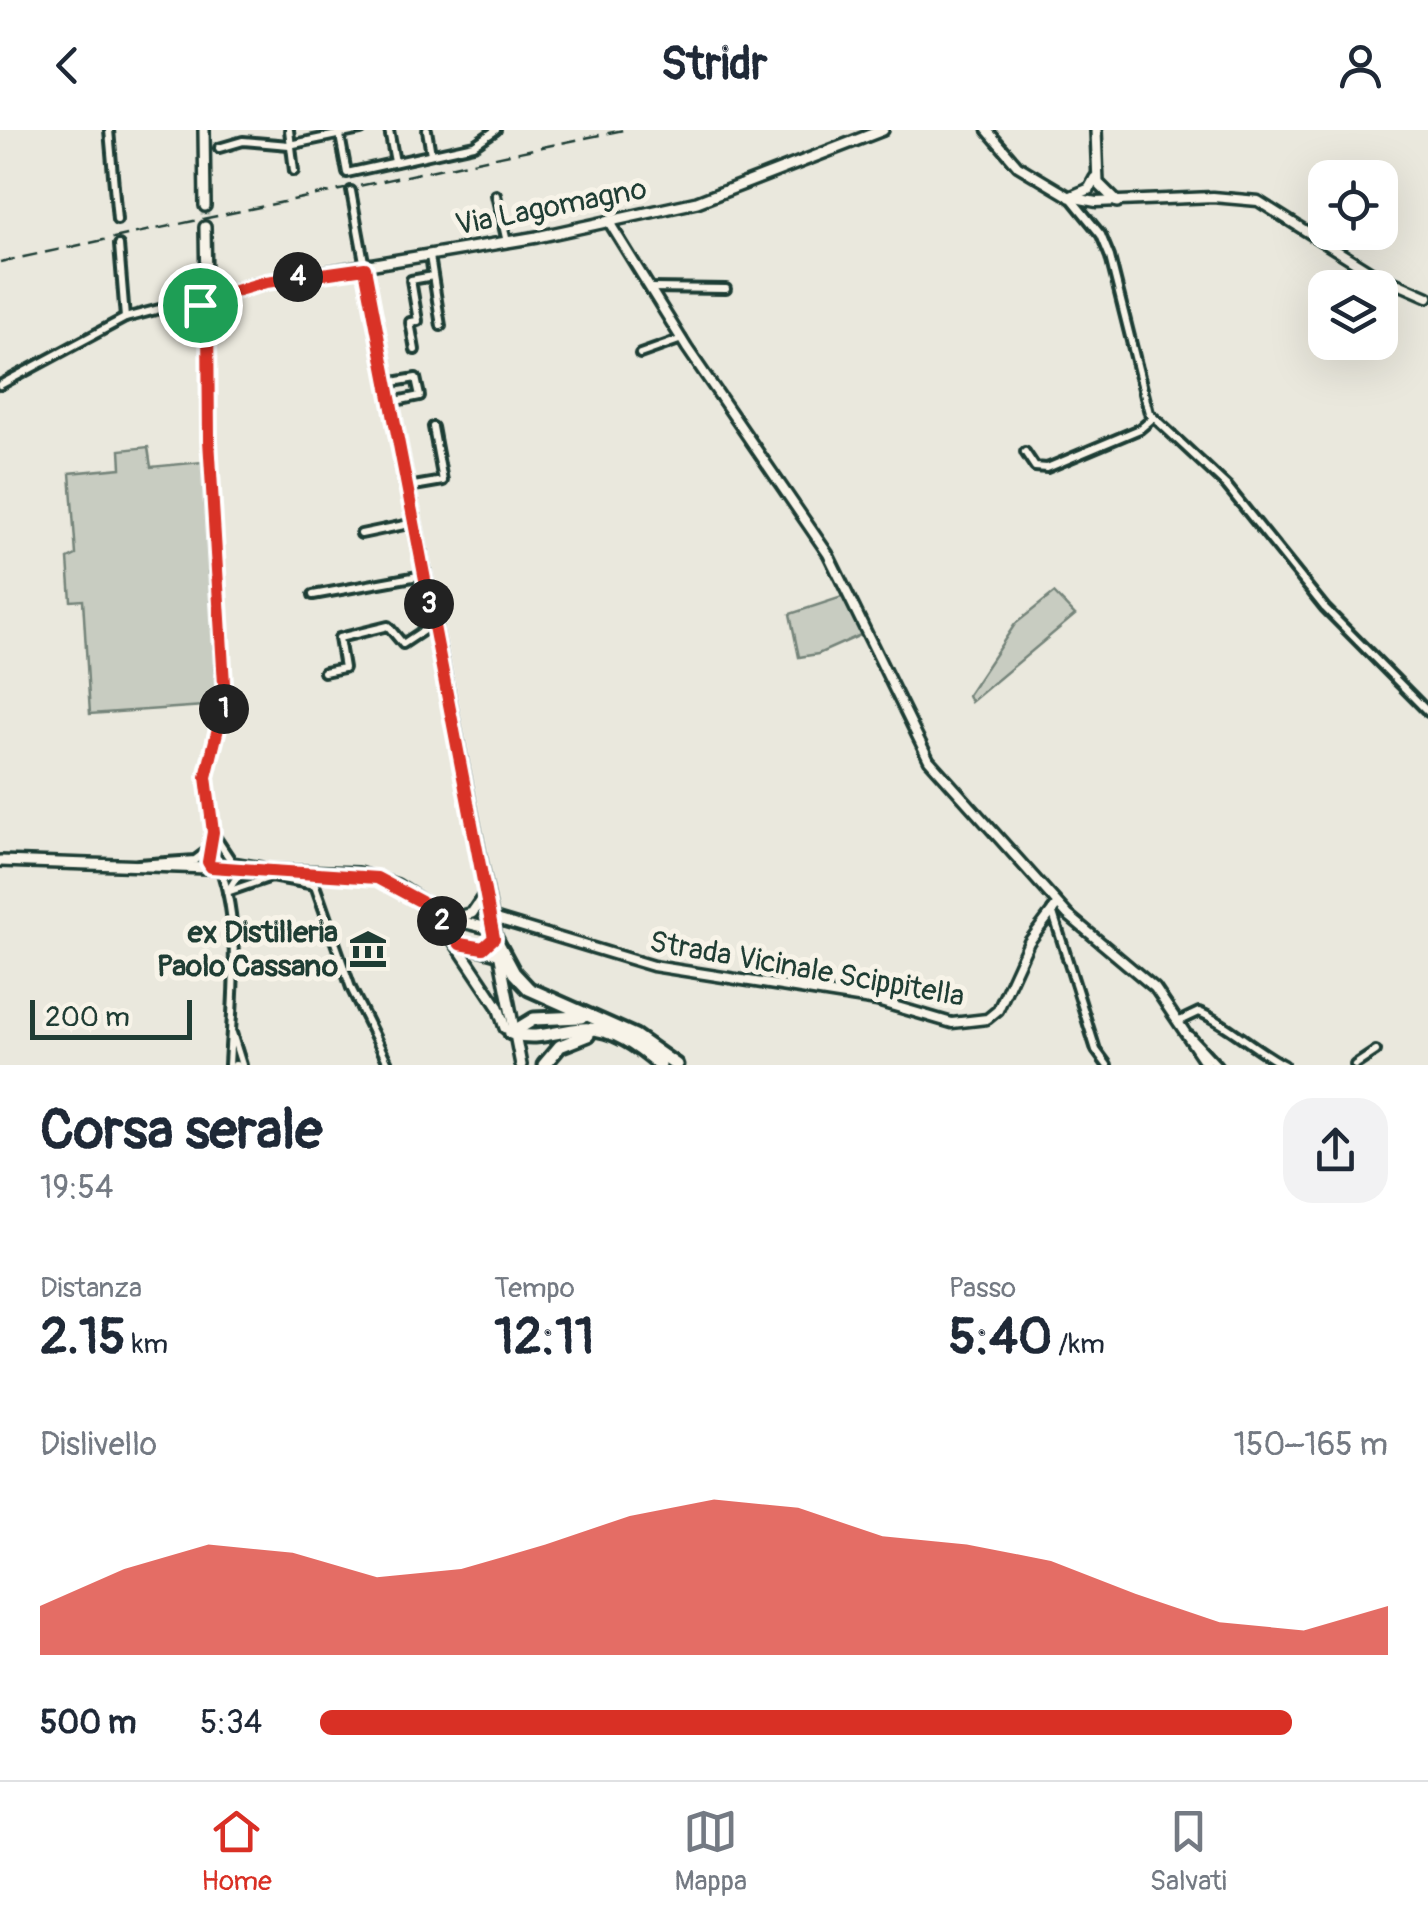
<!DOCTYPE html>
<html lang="it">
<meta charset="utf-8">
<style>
:root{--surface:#fff;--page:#f2f2f3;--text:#1f2937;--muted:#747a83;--line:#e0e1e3;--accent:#d93025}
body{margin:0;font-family:Pangolin,sans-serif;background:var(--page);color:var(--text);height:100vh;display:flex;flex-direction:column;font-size:38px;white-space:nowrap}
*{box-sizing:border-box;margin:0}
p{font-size:32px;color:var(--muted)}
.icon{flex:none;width:55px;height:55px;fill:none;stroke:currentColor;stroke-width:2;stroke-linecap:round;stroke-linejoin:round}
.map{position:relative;height:935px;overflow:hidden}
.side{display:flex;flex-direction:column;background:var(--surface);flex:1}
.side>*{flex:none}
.controls{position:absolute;left:1308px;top:30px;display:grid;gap:20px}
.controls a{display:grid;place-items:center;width:90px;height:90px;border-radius:20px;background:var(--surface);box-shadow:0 10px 40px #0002;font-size:50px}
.scale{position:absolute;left:30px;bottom:25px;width:162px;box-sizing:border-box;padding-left:10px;border:5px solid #1f3d34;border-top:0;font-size:28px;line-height:35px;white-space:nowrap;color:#1f3d34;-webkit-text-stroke:8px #f7f3e8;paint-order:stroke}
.pin{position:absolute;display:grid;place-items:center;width:85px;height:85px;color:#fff;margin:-42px;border:5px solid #fff;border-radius:50%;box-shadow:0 2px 10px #0007}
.km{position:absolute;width:50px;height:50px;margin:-25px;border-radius:50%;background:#222;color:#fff;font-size:28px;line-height:50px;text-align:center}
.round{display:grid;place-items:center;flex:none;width:105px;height:105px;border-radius:30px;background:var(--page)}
.summary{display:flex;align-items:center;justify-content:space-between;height:170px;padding:0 40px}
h1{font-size:55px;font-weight:700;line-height:75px}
.metrics{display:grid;grid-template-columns:repeat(3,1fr);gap:15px;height:170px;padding:10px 40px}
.metrics div{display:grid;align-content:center}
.metrics b{font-size:50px;font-weight:700}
.metrics small{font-size:28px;font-weight:400}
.metrics p{font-size:28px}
.chart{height:280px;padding:20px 40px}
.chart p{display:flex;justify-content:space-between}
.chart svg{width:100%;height:180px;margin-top:10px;fill:var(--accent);opacity:.7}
ul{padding:0 40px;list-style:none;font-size:32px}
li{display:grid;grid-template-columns:160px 120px 1fr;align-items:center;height:75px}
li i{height:25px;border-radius:12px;background:var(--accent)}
header{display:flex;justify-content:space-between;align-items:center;height:130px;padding:0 40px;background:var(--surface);font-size:45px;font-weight:700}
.menu{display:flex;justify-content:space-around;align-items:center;height:140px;border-top:2px solid var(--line);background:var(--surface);font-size:28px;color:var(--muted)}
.menu a{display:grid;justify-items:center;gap:5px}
.menu .current{color:var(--accent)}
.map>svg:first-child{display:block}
.green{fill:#c8ccc1;stroke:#74847a;stroke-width:2.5}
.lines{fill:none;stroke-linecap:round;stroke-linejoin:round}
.secondary-tunnel{stroke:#c1c6bb;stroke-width:9;stroke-dasharray:9 4.5;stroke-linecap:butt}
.minor-casing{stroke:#1f3d34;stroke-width:14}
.tertiary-casing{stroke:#1f3d34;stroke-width:15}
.secondary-casing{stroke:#1f3d34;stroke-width:16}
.motorway-casing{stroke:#1f3d34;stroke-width:19}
.minor{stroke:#f7f3e8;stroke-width:6}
.tertiary{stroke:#f7f3e8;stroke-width:8}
.secondary{stroke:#f7f3e8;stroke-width:9}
.motorway{stroke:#f7f3e8;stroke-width:11}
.rail{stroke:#1f3d34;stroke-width:2.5;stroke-dasharray:15 8;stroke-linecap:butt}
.route-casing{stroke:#fff;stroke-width:20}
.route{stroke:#d93025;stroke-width:12}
.labels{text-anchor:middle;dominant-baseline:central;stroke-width:10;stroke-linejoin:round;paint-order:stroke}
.street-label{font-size:30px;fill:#1f3d34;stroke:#f7f3e8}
.poi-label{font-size:30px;font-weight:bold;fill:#1f3d34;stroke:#f7f3e8;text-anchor:end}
</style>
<header><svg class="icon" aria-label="back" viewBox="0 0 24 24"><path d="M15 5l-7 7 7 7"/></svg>Stridr<svg class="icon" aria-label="person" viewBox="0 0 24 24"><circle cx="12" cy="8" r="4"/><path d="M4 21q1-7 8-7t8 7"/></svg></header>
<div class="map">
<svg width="1428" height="935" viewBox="0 0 1428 935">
<rect width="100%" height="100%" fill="#eae8dd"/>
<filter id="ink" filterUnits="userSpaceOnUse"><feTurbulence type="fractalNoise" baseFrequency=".01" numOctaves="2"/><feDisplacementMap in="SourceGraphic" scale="20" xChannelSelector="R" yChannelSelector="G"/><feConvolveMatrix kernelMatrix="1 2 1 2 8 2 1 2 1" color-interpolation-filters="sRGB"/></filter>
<g filter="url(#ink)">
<g class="green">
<path d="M148,317l3,20 51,-5 16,243 -128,9 -7,-114 -12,1 -3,-42 8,-4 -6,-82 51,-5 -1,-18z"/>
<path d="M1054,463l21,22 -104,87 -3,-7 47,-71z"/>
<path d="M848,465l17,38 -47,21 -19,3 -9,-43z"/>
</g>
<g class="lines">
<path class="secondary-tunnel" d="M205,76v21"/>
<g class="minor-casing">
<g id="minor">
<path d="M109,0l8,90"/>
<path d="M289,0l5,41"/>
<path d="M339,0l8,43 127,-28 22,-15"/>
<path d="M389,0l6,32"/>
<path d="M427,0l4,24"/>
<path d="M219,18l24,-7 46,4 72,-15"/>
<path d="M351,61l14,76"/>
<path d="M496,65l11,47"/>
<path d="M1070,67l31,38 9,22 39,156 78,73 98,122 103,104"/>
<path d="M119,115l6,73"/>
<path d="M430,126l11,70"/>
<path d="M650,158l76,1"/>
<path d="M208,179l2,155 15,236 -19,77 7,55 -5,28 3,7"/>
<path d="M415,220l-5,-28 8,-1 -7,-41 22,-4"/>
<path d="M640,224l42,-15"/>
<path d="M387,253l29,-5 4,18 -29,6"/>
<path d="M0,255l125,-67 73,-19"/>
<path d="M1025,322l10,15 12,1 93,-39 13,-11"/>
<path d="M408,357l35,-6 -10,-54"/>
<path d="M361,404l53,-11"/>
<path d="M313,465l111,-20"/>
<path d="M324,542l20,-4 -5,-30 49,-12 15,18 30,-20"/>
<path d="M214,705l18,27 29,5"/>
<path d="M138,734l57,-4 16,-12"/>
<path d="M220,738c22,58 12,135 9,197"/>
<path d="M228,761l10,-16 13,-2"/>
<path d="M227,762l44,-15 44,8 36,103 38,77"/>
<path d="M1052,780l44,140 11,15"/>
<path d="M1178,892l21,-10c26,10 56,38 85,53"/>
<path d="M232,903l10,32"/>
<path d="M1190,906l27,29"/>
<path d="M235,935h1"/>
<path d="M1355,935l21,-14"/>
</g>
</g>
<g class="tertiary-casing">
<g id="tertiary">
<path d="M987,0l31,36 52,31 26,5 117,-5 45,4 113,71 57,25"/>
<path d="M609,92l78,126 141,206 101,206 139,155 87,73 52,77"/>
<path d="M490,787l163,49 224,35 75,22 35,-4 11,-9 31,-68 28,-37"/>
</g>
</g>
<g class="secondary-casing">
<g id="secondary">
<path d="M204,0l1,76"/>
<path d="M1096,0l2,53 19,19"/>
<path d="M1070,67l19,-8 6,-11"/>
<path d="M205,97l1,61"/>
<path d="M365,138l156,797"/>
<circle cx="208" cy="169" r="11"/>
<path d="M219,165l47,-13 271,-45 160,-35 186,-72"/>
<path d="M0,731l358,12 39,12 53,34 42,10"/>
<path d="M436,784l62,93 7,21"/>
<path d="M453,789l19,-6 13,-19"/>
<path d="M460,814l37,10"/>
</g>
</g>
<g class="motorway-casing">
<g id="motorway">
<path d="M493,804l21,39 15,16 106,47 41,29"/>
<path d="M511,903c27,8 44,-2 71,-4 31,-2 56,17 78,36"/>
<path d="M511,903l23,-14 47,-2"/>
<path d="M544,935l16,-19 28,-11"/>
</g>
</g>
<use href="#minor" class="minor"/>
<use href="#tertiary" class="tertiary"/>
<use href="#secondary" class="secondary"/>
<use href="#motorway" class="motorway"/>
<path class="rail" d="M0,132l623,-132"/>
</g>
</g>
<g class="lines" filter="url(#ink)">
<g class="route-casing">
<path id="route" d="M365,138l129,670 -11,10 -23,-4 -29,-37 -54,-29 -166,-11 -3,-5 5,-30 -7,-55 19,-77 -16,-260 -1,-120v-10l-8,-5 -2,-9 8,-8 12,8 48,-14z"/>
</g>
<use href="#route" class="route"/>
</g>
<defs>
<g id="museum-bare" transform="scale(3)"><path d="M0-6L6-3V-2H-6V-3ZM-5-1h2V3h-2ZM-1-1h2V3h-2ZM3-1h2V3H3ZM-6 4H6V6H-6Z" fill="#1f3d34" stroke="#f7f3e8" stroke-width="2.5" paint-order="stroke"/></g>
</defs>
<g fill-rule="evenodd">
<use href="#museum-bare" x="368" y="819"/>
</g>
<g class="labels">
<g class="street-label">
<text transform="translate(551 77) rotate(-11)">Via Lagomagno</text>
<text transform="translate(807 839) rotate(10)">Strada Vicinale Scippitella</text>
</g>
<g class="poi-label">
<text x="338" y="802">ex Distilleria<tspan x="338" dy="34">Paolo Cassano</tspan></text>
</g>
</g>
</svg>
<div class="controls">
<a><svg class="icon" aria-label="locate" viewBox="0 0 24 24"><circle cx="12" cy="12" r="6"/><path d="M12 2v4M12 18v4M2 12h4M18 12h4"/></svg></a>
<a><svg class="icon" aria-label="layers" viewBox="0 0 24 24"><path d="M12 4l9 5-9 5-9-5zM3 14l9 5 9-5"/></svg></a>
</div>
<div class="scale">200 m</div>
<div class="pin" style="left:200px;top:175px;background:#1e9e55"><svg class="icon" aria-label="arrive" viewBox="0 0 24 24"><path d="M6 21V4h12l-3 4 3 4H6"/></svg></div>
<b class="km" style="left:224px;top:579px">1</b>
<b class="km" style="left:442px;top:791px">2</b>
<b class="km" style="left:429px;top:474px">3</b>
<b class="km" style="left:298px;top:147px">4</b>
</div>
<section class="side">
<div class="summary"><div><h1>Corsa serale</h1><p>19:54</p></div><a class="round"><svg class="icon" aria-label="share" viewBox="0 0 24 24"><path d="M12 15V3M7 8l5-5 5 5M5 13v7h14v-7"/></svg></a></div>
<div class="metrics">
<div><p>Distanza</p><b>2.15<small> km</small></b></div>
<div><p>Tempo</p><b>12:11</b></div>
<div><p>Passo</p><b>5:40<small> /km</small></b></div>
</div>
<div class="chart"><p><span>Dislivello</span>150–165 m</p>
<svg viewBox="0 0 160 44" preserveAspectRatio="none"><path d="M0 44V32L10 23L20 17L30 19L40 25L50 23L60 17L70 10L80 6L90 8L100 15L110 17L120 21L130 29L140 36L150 38L160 32V44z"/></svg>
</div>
<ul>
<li><b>500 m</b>5:34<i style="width:91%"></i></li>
</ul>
</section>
<nav class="menu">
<a class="current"><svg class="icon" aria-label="home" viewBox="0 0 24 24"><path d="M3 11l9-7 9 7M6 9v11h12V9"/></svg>Home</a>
<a><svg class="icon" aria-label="map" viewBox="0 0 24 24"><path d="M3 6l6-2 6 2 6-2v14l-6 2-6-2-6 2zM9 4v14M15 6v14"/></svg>Mappa</a>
<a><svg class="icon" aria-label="saved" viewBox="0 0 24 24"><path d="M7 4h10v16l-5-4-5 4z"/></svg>Salvati</a>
</nav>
